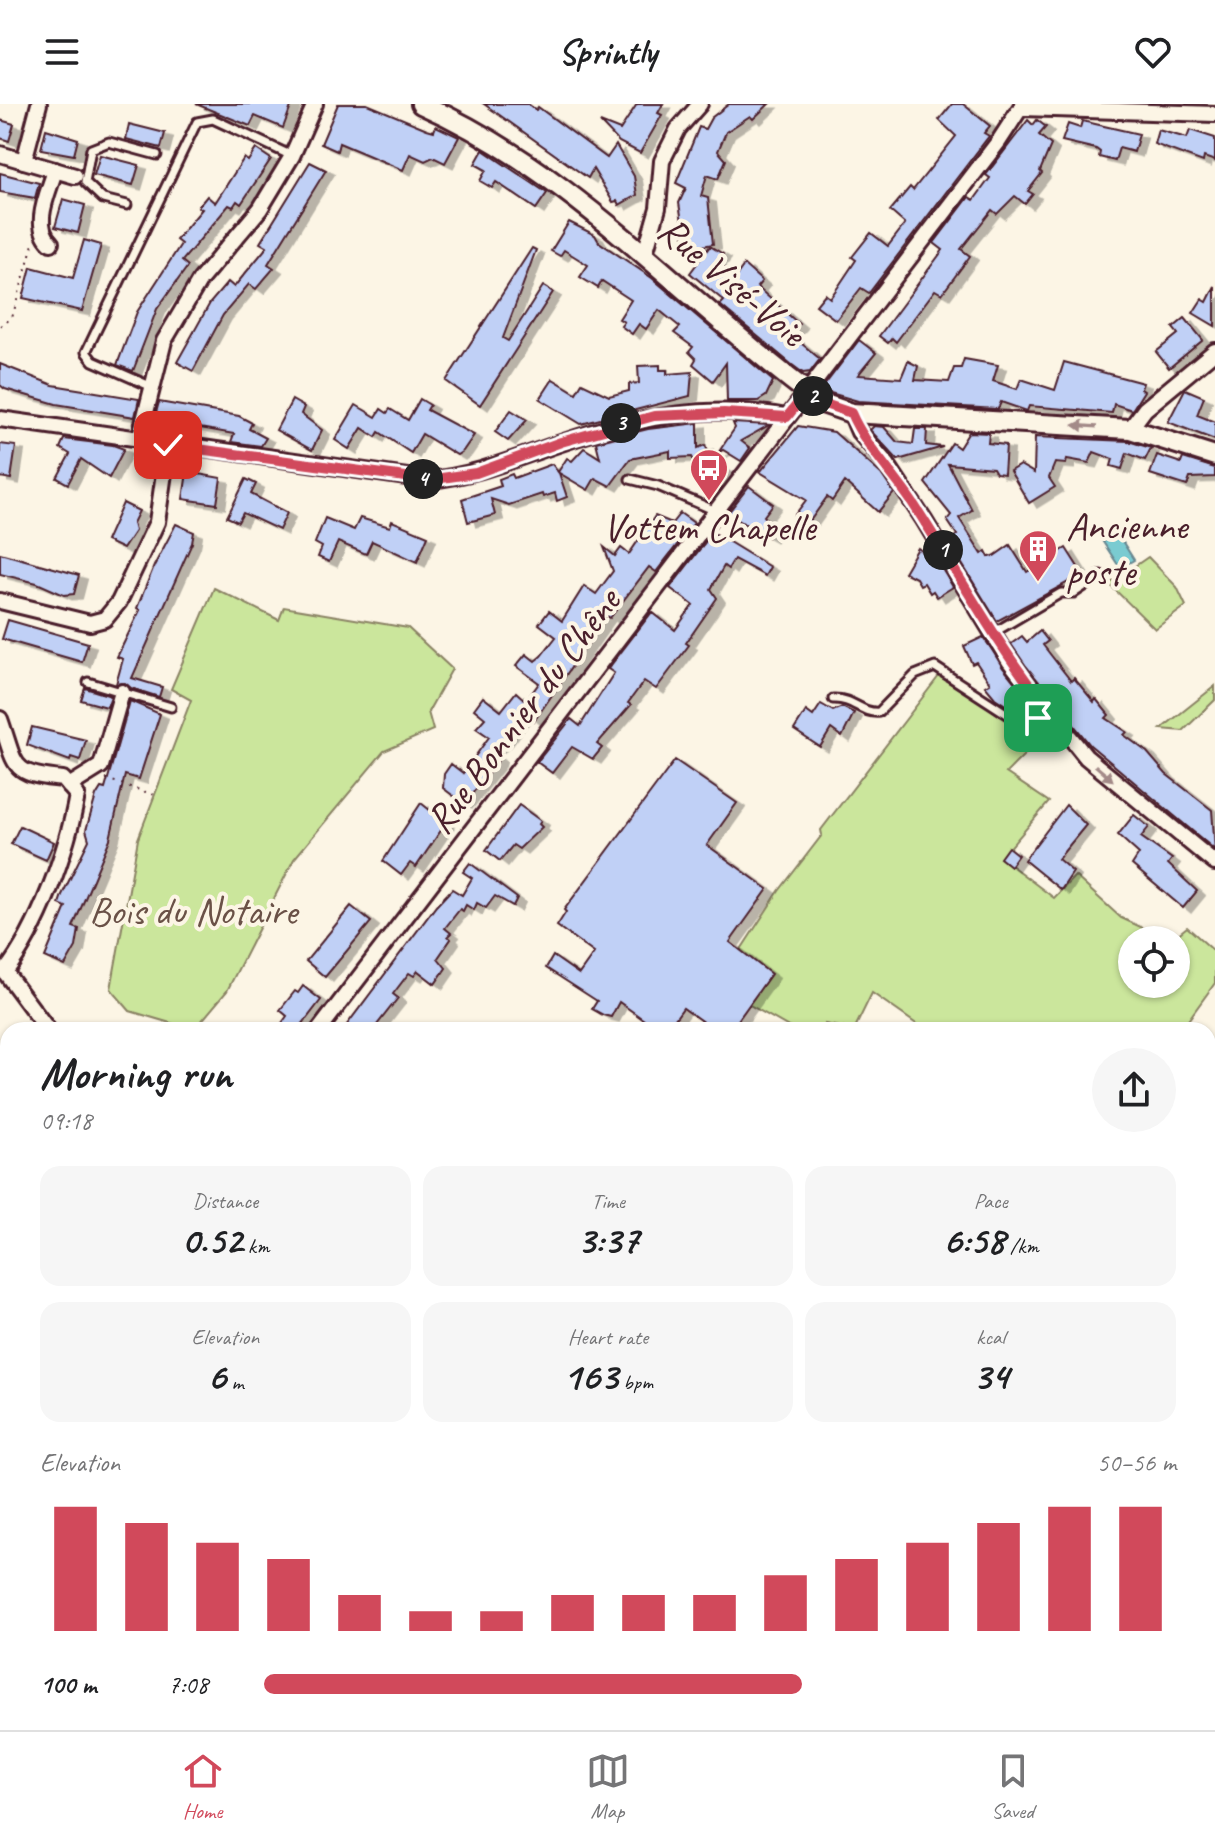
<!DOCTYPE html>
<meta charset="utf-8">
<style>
:root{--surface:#fff;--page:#f6f6f6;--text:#202124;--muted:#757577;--line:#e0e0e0;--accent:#d1495b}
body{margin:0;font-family:Caveat,sans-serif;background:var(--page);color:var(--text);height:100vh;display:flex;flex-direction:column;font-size:30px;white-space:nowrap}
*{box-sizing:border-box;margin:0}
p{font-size:26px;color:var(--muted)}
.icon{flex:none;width:44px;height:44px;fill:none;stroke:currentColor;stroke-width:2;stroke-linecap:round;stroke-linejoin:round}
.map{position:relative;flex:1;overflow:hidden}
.details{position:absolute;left:0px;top:918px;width:1216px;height:708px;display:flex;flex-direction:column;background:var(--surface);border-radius:24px 24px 0 0;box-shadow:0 2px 6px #0004}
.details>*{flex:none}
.fabs{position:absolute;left:1118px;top:822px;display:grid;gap:16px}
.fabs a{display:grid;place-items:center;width:72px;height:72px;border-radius:50%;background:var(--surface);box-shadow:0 2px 6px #0004;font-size:40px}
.pin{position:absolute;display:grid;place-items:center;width:68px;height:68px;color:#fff;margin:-34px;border-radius:16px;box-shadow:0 4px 12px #0006}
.km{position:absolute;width:40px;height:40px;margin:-20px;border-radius:50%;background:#222;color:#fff;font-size:22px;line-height:40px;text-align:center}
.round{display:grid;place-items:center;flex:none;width:84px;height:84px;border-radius:42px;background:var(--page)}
.head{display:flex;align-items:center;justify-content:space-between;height:136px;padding:0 40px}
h1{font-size:44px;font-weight:700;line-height:60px}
.metrics{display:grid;grid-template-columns:repeat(3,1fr);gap:12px;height:136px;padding:8px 40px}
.metrics div{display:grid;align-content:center;border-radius:20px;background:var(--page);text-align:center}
.metrics b{font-size:40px;font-weight:700}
.metrics small{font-size:22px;font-weight:400}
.metrics p{font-size:22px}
.chart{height:224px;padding:16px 40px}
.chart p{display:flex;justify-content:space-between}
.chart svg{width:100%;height:144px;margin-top:8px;stroke:var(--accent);stroke-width:6}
ul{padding:0 40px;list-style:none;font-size:26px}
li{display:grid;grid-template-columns:128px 96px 1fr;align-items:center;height:60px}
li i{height:20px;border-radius:10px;background:var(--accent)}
header{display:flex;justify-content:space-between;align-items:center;height:104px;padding:0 40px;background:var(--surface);font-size:36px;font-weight:700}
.tab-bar{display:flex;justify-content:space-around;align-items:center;height:112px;border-top:2px solid var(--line);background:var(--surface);font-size:22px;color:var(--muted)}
.tab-bar a{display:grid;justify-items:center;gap:4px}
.tab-bar .on{color:var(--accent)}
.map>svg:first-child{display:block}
.green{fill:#cbe69c;stroke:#8a8264;stroke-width:2}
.water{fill:#7acbd1;stroke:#67868f;stroke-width:2}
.building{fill:#c0d0f6;stroke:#4a1f2b;stroke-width:2;filter:url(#shadow)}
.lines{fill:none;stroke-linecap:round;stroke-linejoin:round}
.service-casing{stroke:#4a1f2b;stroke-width:13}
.minor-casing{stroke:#4a1f2b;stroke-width:20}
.tertiary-casing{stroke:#4a1f2b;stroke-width:24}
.path{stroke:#4a1f2b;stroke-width:2;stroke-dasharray:2 6;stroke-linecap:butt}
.service{stroke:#fcf5e5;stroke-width:7}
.minor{stroke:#fcf5e5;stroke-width:14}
.tertiary{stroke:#fcf5e5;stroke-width:18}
.oneway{fill:#a38a88}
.route-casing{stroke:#fff;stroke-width:16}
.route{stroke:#d1495b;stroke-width:10}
.labels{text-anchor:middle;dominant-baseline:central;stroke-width:8;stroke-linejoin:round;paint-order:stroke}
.street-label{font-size:40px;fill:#4a1f2b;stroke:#fcf5e5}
.poi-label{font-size:40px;fill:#4a1f2b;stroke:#fcf5e5;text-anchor:start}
.park-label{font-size:40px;fill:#6a5147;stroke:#fcf5e5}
</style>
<header><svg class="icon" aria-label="menu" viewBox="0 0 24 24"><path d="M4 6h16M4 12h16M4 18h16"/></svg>Sprintly<svg class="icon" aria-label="heart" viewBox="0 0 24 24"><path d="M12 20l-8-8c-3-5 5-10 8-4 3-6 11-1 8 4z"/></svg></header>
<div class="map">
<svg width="1215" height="1626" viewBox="0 0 1215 1626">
<defs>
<filter id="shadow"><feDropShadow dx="8" dy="4.5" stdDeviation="0" flood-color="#0004"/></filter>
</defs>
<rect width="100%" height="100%" fill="#fcf5e5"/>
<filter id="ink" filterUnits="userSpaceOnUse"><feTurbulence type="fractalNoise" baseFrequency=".0125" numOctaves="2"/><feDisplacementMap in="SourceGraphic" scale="16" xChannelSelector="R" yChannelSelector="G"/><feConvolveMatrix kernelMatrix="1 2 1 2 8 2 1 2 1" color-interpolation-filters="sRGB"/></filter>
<g filter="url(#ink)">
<g class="green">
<path d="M1148,453l29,30 9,19 -31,23 -46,-45z"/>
<path d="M214,484l65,32 5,-13 124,21 44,41 -24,43 5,18 -49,21 -90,108 -67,132 -33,39 -64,-19 -19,-22 27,-150 53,-139 -20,-11z"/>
<path d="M939,572l81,50 16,1 10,-6 5,7 -45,45 43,29 -48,56 53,40 21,-22 46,42 48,22h-37v44h44v-44h-5l16,-13 28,25v31l-34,47h-256l-53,-37 -18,37 -29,-6 -2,6h-29l-46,-26 -8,-53 39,-60 43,-56 -1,-5z"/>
<path d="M1215,582v14l-32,31 -22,-2z"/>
<path d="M0,1417l8,4v197h108l-5,8h-111z"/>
</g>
<path class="water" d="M1117,429l17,27 -14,8 -17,-26z"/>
<g class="building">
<path d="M196,0h96l-9,24 -28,-12 -5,10z"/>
<path d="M338,0h29l60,25 7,2 2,-5 23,11 -14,26 -12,-6 -8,4 -15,-7 -7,16 -64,-27 -2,8 -16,-7z"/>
<path d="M484,0h44l8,6 2,-3 69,51 9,-13 18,31 3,19 -18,10 -2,-4 -4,1 -20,-33 -5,9z"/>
<path d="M637,0h26l-5,9 4,2 -22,38 -21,-11 -19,-20 20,8z"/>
<path d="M729,0h40l-16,15 -3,-3 -24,16 -8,19 8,9 -8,19 -11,-4 -6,21 7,2 5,46 -21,4 -2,-8 -5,1 -6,-38 7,-15 -10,-5 23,-56 6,2 6,-11z"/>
<path d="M952,0h11l27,22 -6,7 5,3 -120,157 -8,-5 -25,32 -20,-15 9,-11 5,4 8,-11 18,-27 -4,-3 19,-24 17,13 17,-22 -15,-13 20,-24 3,3 43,-54 -17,-16z"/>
<path d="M0,16l14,4 -5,17 -9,-3z"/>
<path d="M1028,16l5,5 4,-5 9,7 -7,8 12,10 -11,26 2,2 -14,18 5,3 -8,10 -10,-8 -18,18 -5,-4 -31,39 9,7 -28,38 -7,-4 -39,52 -4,-4 -4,5 -9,-7 64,-86 -9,-7 35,-46 5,3 16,-22 -4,-3z"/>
<path d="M1082,17l57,13 -5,18 -15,-4 -4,13 -16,-4 1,-5 -4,-3 -34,-8 6,-17 12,4z"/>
<path d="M129,20l36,9 -4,15 -35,-9z"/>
<path d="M46,25l32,10 -4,16 -33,-6z"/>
<path d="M1158,26l29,8 3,-8 25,8v23l-11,-4 -1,5 -49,-18z"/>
<path d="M256,45l15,10 -30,45 -4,-3 -4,6 -4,-2 -47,56 6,5 -31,43 -24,62 -16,-6 20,-53 44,-68 -5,-4 26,-31 -4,-2 9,-11 8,7 29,-45 4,3z"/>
<path d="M483,46l64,43 -11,16 -40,-27 -4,6 -12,-7 6,-11 -11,-6z"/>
<path d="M100,51l39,10 -6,20 -39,-10z"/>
<path d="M310,58l16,8 -58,94 6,4 -18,21 -7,-5 -26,31 -30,56 -16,-9 33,-59 18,-21 6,5 33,-40 -7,-4z"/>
<path d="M0,69l39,10 -4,15 -35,-6z"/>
<path d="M63,95l22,6 -7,28 -23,-6z"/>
<path d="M569,118l26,13 4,7 53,36 121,103 -7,15 -8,5h-31l-1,-38 -13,18 -20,-17 3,-5 -7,-7 4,-5 -19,-14 6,-6 -21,-17 -13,19 -7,-5 -7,10 -11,-8 3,-4 -5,-3 12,-19 -29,-19 -4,7 -18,-11 8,-12 -24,-15 -4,6 -9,-5z"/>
<path d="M84,136l17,5 -19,66 -59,-13 8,-31 42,11z"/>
<path d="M710,142l13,8 -6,8 19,14 8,-11 18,16 -5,6 42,37 -9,10 30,25 -10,13 -7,1 -12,-9 -71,-59 4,-4 -34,-28z"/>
<path d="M532,144l4,2 -33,88 5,3 35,-55 10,6 -73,113 -34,-24z"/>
<path d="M1215,182v40l-22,-13 9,-14 5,3z"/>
<path d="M1185,214l18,22 -34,28 -13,-16 22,-18 -5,-6z"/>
<path d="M859,236l17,13 -18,22 43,3 7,-17 10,5 -3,14 34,2 5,-14h7l3,-9 34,6 -5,16 24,8 4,-10 34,11 9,-28 79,21 -2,6 3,2 -12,19 -18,-6 -2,9 -83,-7 -2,5 -26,-9 -3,7 -140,-8 -31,-9 -3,-6z"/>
<path d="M0,260l53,21 86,14 -4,18 -79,-13 -51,-15 -5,-4z"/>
<path d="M660,261v5h7v4l25,-2 -2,24 -109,28 -41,-25 13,-20 23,14 6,-10 27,13 20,-5v-7l10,-1 -1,-17z"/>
<path d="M1185,285l19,8 -7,18 18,7v18l-47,-18z"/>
<path d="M420,295l10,6 -3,5 47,25 -11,16 -6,4 -35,-21 -11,19 -32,-21 -3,5 -14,-9 -13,21 -14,-9 21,-35 20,12 5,-8 6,4 3,-4 18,11z"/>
<path d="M292,296l12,7 -3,7 21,16 -10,20 -36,-20z"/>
<path d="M159,298l80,14 13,7 -3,6 17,9 -5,8 -30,-4 3,-8 -80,-14z"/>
<path d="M511,306l16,10 -19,21 -13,-9z"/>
<path d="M698,319v25l7,-3 8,16 12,8 -10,14 -16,-12 -7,-14 -22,1v-7l-40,8 -20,27 -15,-8 -7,12 -29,-17 8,24 -10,4 -2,-8 -12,4 -1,-3 -33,11 -18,-6 4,16 -27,7 -6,-23 39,-13 -2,-7 13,-5 2,4 38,-14 6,8 9,-14 5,3 12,-13 16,10 -4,-16 52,-13z"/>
<path d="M733,319l36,2 -28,16 9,7 -9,13 -18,-11 -5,3 17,-25z"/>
<path d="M798,322l36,6 47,42 13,19 -16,19 -33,-30 -13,19 -5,-4 -20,28 -13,-9 12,-16 -46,-28z"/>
<path d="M874,322l10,1 13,15 16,2 2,-15h12l-1,16 17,2 -45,13 -28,-30z"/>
<path d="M969,328l20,1 -1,10 18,2 -2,29 -8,-1 -3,-5 -45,-4 24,46 -13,8 23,36 4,-3 3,6 5,-1 16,-11 17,27 39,-24 19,30 -10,6 -3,-4 -75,41 -49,-80 9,-6 -10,-15 4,-5 -26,-32 27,-40 7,5z"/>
<path d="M1035,333l93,4 23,7 -6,12 -18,-7 -5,16 -11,-3 2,-7 -19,-7 -5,11 -22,-4 -1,5 -11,-1 -6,15 6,9 -26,16 -19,-32 10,-6 14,8z"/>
<path d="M64,335l49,6 11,4 -15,29 -28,-19 -13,25 -11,-6 13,-24 -10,-6z"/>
<path d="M0,340l16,2 -5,33 -11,-2z"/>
<path d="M1157,351l24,8 2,-5 32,10v9l-25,1 -3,8 -37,-12z"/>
<path d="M187,368l34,6 -4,26 -34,-5z"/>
<path d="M246,375l10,5 -5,10 36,19 -8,17 -36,-17 -5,9 -11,-5z"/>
<path d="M749,382l24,18 -9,12 10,12 -6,9 -30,-17 -4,4 -10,-6z"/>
<path d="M123,399l16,8 -6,12 2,8 -12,18 -17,-8z"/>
<path d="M680,409l14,10 -38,49 -7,-5 -39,51 -3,-2 -73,105 -9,-8 -21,28 -14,11 8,6 -1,4 -33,42 -21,-16 1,-14 7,-10 12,9 26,-36 -13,-9 9,-10 -11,-9 9,-12 18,14 15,-19 10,9 13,-18 -23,-17 10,-12 9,7 6,-5 15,-19 -17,-13 10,-13 13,10 22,-35 12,8 17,-23 -9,-24 11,9 6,-8 8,6 26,-38 17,7z"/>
<path d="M325,414l29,12 6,-12 30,9 2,-6 36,15 -11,26 -45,-21 -6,13 -28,-12 -9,20 -11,-5 4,-10 -7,-4z"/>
<path d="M176,420l18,8 -2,11 -60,135 30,9 -3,10 -28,-9 -6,-5 -9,1 7,-25 -6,-2 23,-47 -3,-2 17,-42z"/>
<path d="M716,430l54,33 -5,9 -31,-17 -6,10 -4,-3 -13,23 6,9 -31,45 3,2 -33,44 -12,-8 -16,22 3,2 -34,39 5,4 -9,11 -21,-12 -20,26 -15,-11 34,-43 9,7 34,-53 -6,-4 44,-57 23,18 18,-25 -23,-17 40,-52z"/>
<path d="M918,444l10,8 3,-5 22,36 -16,10 -4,-6 -3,2 -6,-10 -4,2 -4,-7 -12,-6z"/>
<path d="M0,449l79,22 -5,19 -10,1 -27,-12 -37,-9z"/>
<path d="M8,516l80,23 -6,19 -80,-23z"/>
<path d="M1040,527l8,10 -5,4 28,36 3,-3 20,24 2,-3 13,16 -3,3 21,14 -3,3 23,17 19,22 46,36 3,40 -125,-105 -64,-79 -15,-22 11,-8 5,6z"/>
<path d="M983,533l47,66 -12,10 -23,-15 -10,-12 5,-3 -14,-21 -4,2 -8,-18z"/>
<path d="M85,584l26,8 -4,11 -26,-7z"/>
<path d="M130,597l30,13 -21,65 -14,-4 -15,64 -37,88 6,2 -3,18 -11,19 -20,-9 21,-50 -7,-3 3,-9 27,-55 -3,-10 10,-34 5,-8 4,1z"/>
<path d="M821,600l12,7 9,-4 12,6 -12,24 -11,-8 -11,18 -26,-17 12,-19 7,5z"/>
<path d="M32,623l54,13 -6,20 -9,-3 -1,4 -43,-16z"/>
<path d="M675,656l62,43 -30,42 61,44 -38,53 41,32 -40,56h-17l-31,-22 -16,22h-9l-39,-28 -8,15 -8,-2 -11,-6 5,-8 -51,-33 7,-12 26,18 15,-21 -37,-27 9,-14 -2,-2z"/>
<path d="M421,699l25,20 -30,44 -6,-4 -9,12 -18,-14z"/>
<path d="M519,701l22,16 -2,3 3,3 -23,22 -6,-4 -13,16 -14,-11z"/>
<path d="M1066,701l20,20 -28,34 15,13 -12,18 -37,-30z"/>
<path d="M1134,711l15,12 -8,10 31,22 -4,5 29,27 -14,17 -51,-43 7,-11 -21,-19z"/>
<path d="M20,722l34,16 -8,18 -35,-16z"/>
<path d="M1008,743l10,8 -8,11 -10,-8z"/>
<path d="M470,759l47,35 -4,8 -18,-10 -9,12 -9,-5 -3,7 -8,-5 -3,6 -3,-2 -15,19 6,5 -3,3 3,3 -13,19 8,10 -11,16 -17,-13 -4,5 -5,-3 -16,21 5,4 -25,32h-30l93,-124 16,-17 10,6 10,-17 -9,-6z"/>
<path d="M351,802l20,16 -46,55 -19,-16z"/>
<path d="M303,882l18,14 -23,30h-21l10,-14 -7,-6 15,-19 3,2z"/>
</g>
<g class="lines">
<g class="service-casing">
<g id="service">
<path d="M127,101l-24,-6 -18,-17 6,-33 18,-7 48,13"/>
<path d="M150,282l-57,-25 -7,-9 111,-230 16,-3 79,37"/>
<path d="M630,375l28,7 58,25"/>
<path d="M993,529l68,-40h13l27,-18"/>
<path d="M88,578l83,25"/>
<path d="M833,595c20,-1 29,15 46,13l36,-37 20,-8 80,52 11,2 23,-10"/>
<path d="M1149,1618l10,8"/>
</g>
</g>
<g class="minor-casing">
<g id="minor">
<path d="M1022,4l193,6"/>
<path d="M0,50l75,22"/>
<path d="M24,57l15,-57"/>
<path d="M51,139c-20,-18 -2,-51 4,-73"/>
<path d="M645,149l13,-45 4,-47 16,-32 22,-25"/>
<path d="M851,309l8,19 28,32 37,56 86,142 76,95 129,106"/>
<path d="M0,315l428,61c49,-4 90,-23 136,-38 73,-25 146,-39 223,-25"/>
<path d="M1130,325l15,-20 70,-58"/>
<path d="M139,336l25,-99 36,-61 60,-71 32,-53 23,-52"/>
<path d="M0,497l90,22 15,-4 14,-17 38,-80 11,-77"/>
<path d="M0,615c17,48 9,55 63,60l14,16c-9,54 -39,135 -72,177l43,58"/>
<path d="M69,682l32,-20 21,-74"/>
<path d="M319,926l680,-889 24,-37"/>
<path d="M1208,1025l7,-4"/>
<path d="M0,1287l8,5"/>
<path d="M473,1618l3,8"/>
<path d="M829,1626l5,-8"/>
<path d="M969,1626l1,-8"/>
<path d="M1209,1626l6,-6"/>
</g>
</g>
<g class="tertiary-casing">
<g id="tertiary">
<path d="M421,0c158,70 264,199 401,299l29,10 279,16 85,27"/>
<path d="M0,984h8"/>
<path d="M1208,1464l7,6"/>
</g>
</g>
<g class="path">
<path d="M0,222l12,-8 21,-74"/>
<path d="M106,675l52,17"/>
<path d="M0,1449l8,2"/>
<path d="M0,1567l8,4"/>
<path d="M57,1618l3,8"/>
<path d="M1106,1618l10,8"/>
<path d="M96,1626l3,-8"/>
</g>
<use href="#service" class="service"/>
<use href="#minor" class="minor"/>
<use href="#tertiary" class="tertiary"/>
</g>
<defs><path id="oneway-solid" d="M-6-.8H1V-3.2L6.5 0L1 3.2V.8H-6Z" transform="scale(2)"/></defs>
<g class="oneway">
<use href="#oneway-solid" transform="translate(1085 322) rotate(-176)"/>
<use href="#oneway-solid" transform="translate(1104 669) rotate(41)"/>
</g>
</g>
<g class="lines" filter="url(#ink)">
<g class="route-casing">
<path id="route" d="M168,341l260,35 48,-7 85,-31 93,-26 70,-3 63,4 20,-25 15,11 29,10c14,33 43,61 63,92 45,69 83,141 135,206l-11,7"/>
</g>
<use href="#route" class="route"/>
</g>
<defs>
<g id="bus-pin" transform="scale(2)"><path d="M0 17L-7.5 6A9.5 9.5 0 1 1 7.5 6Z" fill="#d1495b" stroke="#fcf5e5"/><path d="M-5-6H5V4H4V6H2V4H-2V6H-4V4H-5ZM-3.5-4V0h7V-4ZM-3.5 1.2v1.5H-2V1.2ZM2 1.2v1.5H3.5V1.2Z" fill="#fff"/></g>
<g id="building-pin" transform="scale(2)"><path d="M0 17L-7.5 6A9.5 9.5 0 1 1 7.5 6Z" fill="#d1495b" stroke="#fcf5e5"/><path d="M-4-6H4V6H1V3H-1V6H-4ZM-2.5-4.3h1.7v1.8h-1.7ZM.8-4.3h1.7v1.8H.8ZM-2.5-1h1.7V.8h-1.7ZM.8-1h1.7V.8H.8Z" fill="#fff"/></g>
</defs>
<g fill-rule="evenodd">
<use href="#bus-pin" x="709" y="364"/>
<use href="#building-pin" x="1038" y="445"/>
</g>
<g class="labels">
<g class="street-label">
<text transform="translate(732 177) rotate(40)">Rue Visé-Voie</text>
<text transform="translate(523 607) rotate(-53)">Rue Bonnier du Chêne</text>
</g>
<g class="poi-label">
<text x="1066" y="422">Ancienne<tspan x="1066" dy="46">poste</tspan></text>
<text x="709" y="423" text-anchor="middle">Vottem Chapelle</text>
</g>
<g class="park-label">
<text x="193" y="807">Bois du Notaire</text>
</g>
</g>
</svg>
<div class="fabs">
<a><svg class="icon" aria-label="locate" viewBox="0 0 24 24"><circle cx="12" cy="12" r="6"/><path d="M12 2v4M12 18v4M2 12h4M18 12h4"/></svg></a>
</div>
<div class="pin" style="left:1038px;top:614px;background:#1e9e55"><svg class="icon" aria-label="arrive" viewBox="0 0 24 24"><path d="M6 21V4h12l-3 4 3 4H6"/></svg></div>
<div class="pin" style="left:168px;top:341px;background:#d93025"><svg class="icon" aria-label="check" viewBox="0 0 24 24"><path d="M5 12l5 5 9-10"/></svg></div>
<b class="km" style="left:943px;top:446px">1</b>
<b class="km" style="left:813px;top:292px">2</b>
<b class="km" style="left:621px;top:319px">3</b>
<b class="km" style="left:423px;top:375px">4</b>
<section class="details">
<div class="head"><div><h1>Morning run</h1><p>09:18</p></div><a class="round"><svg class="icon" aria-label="share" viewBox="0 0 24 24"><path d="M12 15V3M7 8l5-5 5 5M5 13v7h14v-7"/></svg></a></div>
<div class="metrics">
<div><p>Distance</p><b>0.52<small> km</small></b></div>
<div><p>Time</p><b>3:37</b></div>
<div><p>Pace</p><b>6:58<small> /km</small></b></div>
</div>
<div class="metrics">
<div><p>Elevation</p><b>6<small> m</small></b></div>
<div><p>Heart rate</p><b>163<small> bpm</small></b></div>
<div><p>kcal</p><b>34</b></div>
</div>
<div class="chart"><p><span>Elevation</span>50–56 m</p>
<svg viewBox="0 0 160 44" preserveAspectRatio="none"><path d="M5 44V6M15 44V11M25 44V17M35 44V22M45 44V33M55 44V38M65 44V38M75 44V33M85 44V33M95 44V33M105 44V27M115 44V22M125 44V17M135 44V11M145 44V6M155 44V6"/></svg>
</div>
<ul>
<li><b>100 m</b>7:08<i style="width:59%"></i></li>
</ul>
</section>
</div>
<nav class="tab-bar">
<a class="on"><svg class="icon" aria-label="home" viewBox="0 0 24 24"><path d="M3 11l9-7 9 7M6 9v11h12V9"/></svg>Home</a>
<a><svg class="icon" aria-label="map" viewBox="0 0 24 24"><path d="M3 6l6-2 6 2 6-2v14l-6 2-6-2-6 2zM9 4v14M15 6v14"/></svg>Map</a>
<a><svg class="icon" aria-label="saved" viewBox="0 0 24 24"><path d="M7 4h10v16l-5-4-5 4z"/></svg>Saved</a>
</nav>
